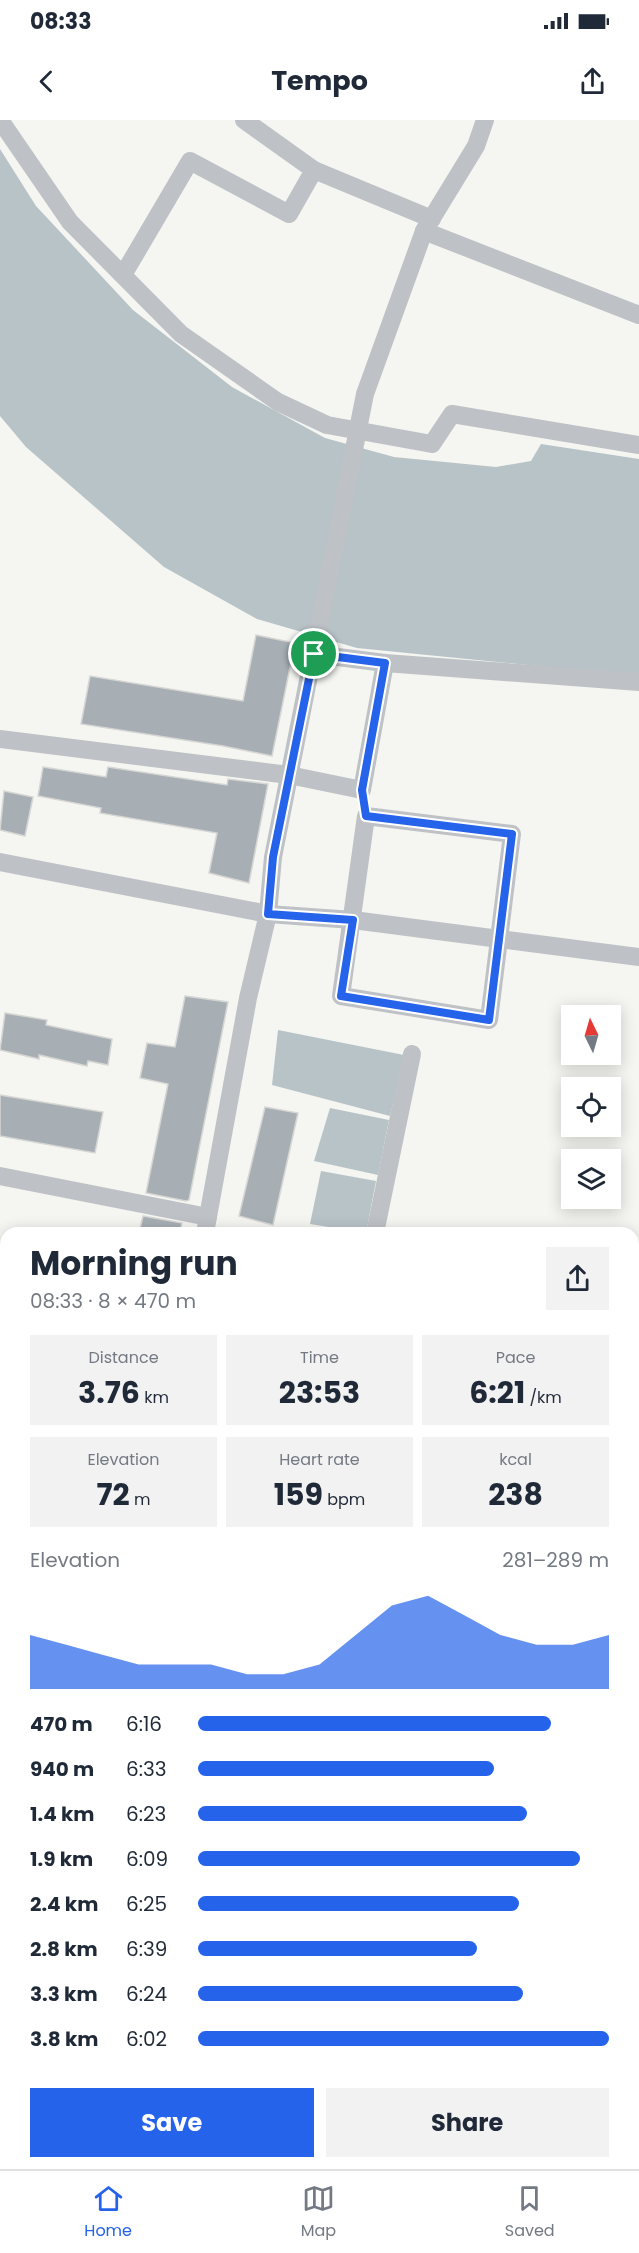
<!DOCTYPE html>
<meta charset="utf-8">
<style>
:root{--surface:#fff;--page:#f2f2f3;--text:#1f2937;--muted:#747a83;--line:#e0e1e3;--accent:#2563eb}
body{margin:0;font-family:Poppins,sans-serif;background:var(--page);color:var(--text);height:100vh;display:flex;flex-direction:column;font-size:22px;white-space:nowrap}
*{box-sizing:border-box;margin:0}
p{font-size:20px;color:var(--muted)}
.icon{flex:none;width:33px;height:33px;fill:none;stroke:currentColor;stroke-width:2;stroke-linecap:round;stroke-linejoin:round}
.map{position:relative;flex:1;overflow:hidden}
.sheet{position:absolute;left:0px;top:1107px;width:639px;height:942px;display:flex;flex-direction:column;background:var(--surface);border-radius:18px 18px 0 0;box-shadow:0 3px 15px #0003}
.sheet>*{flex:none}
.needle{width:39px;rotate:355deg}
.fabs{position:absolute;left:561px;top:885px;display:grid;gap:12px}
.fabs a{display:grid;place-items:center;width:60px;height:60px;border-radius:0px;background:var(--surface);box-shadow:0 3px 15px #0003;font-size:30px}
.pin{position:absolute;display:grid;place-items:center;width:51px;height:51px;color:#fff;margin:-26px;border:3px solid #fff;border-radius:50%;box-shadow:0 2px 6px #0007}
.round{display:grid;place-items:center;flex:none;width:63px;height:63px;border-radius:0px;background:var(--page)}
.head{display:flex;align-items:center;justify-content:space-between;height:102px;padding:0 30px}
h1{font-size:33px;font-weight:700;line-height:45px}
.stats{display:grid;grid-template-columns:repeat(3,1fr);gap:9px;height:102px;padding:6px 30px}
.stats div{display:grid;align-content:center;border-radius:0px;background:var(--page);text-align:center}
.stats b{font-size:30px;font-weight:700}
.stats small{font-size:16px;font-weight:400}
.stats p{font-size:16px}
.chart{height:168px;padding:12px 30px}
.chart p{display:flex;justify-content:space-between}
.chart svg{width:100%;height:108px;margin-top:6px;fill:var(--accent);opacity:.7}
.button{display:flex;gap:12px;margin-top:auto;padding:12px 30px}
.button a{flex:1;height:69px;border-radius:0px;background:var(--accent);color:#fff;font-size:24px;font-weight:700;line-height:69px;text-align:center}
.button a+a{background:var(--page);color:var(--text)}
ul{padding:0 30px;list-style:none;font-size:20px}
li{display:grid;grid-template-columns:96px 72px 1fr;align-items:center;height:45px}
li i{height:15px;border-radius:8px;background:var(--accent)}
.status{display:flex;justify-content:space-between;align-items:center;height:42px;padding:0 30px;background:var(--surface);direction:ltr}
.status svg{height:16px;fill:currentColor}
header{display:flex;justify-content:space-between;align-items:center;height:78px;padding:0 30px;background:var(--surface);font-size:27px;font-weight:700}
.tabs{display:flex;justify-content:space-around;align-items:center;height:84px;border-top:2px solid var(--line);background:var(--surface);font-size:16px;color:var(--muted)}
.tabs a{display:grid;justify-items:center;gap:3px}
.tabs .active{color:var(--accent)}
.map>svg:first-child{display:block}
.water{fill:#b8c3c8}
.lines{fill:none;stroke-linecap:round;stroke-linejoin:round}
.canal{stroke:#b8c3c8;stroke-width:16}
.building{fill:#a7afb5;stroke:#d6d6d4;stroke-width:1.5}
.minor{stroke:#bec2c6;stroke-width:18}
.route-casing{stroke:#fff;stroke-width:12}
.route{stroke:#2563eb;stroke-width:8}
</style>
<div class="status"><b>08:33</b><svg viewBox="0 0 49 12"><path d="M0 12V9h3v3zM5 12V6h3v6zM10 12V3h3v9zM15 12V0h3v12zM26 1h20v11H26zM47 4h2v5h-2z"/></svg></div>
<header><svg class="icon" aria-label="back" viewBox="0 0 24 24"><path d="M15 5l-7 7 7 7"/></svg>Tempo<svg class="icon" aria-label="share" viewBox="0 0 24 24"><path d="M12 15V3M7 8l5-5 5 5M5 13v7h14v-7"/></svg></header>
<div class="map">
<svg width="639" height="2049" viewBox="0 0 639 2049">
<rect width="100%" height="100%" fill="#f5f5f1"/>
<g class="water">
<path d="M0,29l36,57 97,104 99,77 93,51 69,19 102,10 35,-6 10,-17 98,15v217l-282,-28 -100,-29 -93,-52 -138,-120 -26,-31z"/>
<path d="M278,910l126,25 -14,61 -118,-31z"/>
<path d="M330,988l59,12 -11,55 -64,-14z"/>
<path d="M321,1051l55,10 -10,52 -56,-9z"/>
<path d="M639,1771v232l-7,46h-48l1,-6h48v-243z"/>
</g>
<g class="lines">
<path class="canal" d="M445,2049l2,-6"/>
</g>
<g class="building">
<path d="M256,515l39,8 -23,113 -49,-10 -142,-22 9,-48 153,25z"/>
<path d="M43,647l63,10 2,-10 119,18 1,-6 40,5 -19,99 -40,-10 8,-40 -117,-20 1,-5 -63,-12z"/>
<path d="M4,671l29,6 -8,39 -25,-6z"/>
<path d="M185,876l43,6 -39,198 -3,1 -40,-8 22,-109 -28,-6 7,-35 28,4z"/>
<path d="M5,893l42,7 -1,5 66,14 -4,26 -20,-4 -1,5 -48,-11v4l-39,-9z"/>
<path d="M0,975l103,17 -8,41 -95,-17z"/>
<path d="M265,987l33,6 -25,112 -34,-9z"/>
<path d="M143,1096l39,7 -2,10h-41z"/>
</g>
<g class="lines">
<g class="minor">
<path d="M0,0l70,102 111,112 97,68 49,23 105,19 20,-30 187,31"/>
<path d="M314,50l118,49"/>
<path d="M424,111l215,84"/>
<path d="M123,155l67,-114 99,53 25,-44 -70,-50"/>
<path d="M385,543l254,19"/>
<path d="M0,619l289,36 73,15 23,-127 -71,-9"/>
<path d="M366,696l146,18 -23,186 -148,-24z"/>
<path d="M0,742l268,52 85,6 286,37"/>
<path d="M0,1056l208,41"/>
<path d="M205,1113l43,-235 20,-84 5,-57 92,-463 59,-163 52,-85 9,-26"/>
<path d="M375,1113l37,-179"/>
<path d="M0,1192l6,1"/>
<path d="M0,1766l6,2"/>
<path d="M0,2029l6,1"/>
<path d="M58,2043l23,6"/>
<path d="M20,2049l1,-6"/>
<path d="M240,2049v-6"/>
</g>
</g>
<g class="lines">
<g class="route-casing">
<path id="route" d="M314,534l71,9 -23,127 4,26 146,18 -23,186 -148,-24 12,-76 -85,-6 5,-57z"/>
</g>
<use href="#route" class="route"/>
</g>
</svg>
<div class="fabs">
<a><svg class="needle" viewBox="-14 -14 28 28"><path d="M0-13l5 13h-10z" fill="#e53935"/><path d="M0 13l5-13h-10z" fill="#747a83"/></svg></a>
<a><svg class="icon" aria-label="locate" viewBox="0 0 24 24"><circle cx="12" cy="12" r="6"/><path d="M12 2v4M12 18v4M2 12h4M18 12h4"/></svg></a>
<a><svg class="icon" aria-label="layers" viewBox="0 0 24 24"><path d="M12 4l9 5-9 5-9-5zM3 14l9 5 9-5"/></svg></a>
</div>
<div class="pin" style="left:314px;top:534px;background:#1e9e55"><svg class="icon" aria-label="arrive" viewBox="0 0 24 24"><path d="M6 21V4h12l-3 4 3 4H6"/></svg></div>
<section class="sheet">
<div class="head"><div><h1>Morning run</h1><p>08:33 · 8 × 470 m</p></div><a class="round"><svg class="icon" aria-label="share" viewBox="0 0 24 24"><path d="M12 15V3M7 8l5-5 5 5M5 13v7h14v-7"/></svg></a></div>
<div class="stats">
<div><p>Distance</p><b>3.76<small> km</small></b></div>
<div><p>Time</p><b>23:53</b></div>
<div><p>Pace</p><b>6:21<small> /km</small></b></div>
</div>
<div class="stats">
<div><p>Elevation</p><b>72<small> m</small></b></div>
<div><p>Heart rate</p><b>159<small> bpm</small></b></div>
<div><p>kcal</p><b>238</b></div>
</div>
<div class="chart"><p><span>Elevation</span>281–289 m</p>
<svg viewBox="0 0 160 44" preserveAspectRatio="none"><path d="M0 44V22L10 26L20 30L30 34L40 34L50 34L60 38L70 38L80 34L90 22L100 10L110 6L120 14L130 22L140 26L150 26L160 22V44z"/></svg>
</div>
<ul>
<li><b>470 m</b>6:16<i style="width:86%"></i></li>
<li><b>940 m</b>6:33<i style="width:72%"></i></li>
<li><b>1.4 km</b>6:23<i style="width:80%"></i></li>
<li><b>1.9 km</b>6:09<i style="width:93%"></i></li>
<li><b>2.4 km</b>6:25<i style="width:78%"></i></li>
<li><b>2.8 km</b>6:39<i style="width:68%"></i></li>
<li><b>3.3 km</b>6:24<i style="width:79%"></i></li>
<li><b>3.8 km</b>6:02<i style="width:100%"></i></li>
</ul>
<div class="button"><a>Save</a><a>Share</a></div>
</section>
</div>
<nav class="tabs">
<a class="active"><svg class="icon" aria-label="home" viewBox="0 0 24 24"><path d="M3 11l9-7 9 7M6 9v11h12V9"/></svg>Home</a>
<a><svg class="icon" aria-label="map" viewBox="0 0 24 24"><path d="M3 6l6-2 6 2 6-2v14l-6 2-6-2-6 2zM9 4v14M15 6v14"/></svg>Map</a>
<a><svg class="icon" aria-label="saved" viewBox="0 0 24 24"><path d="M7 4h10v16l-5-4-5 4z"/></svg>Saved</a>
</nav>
